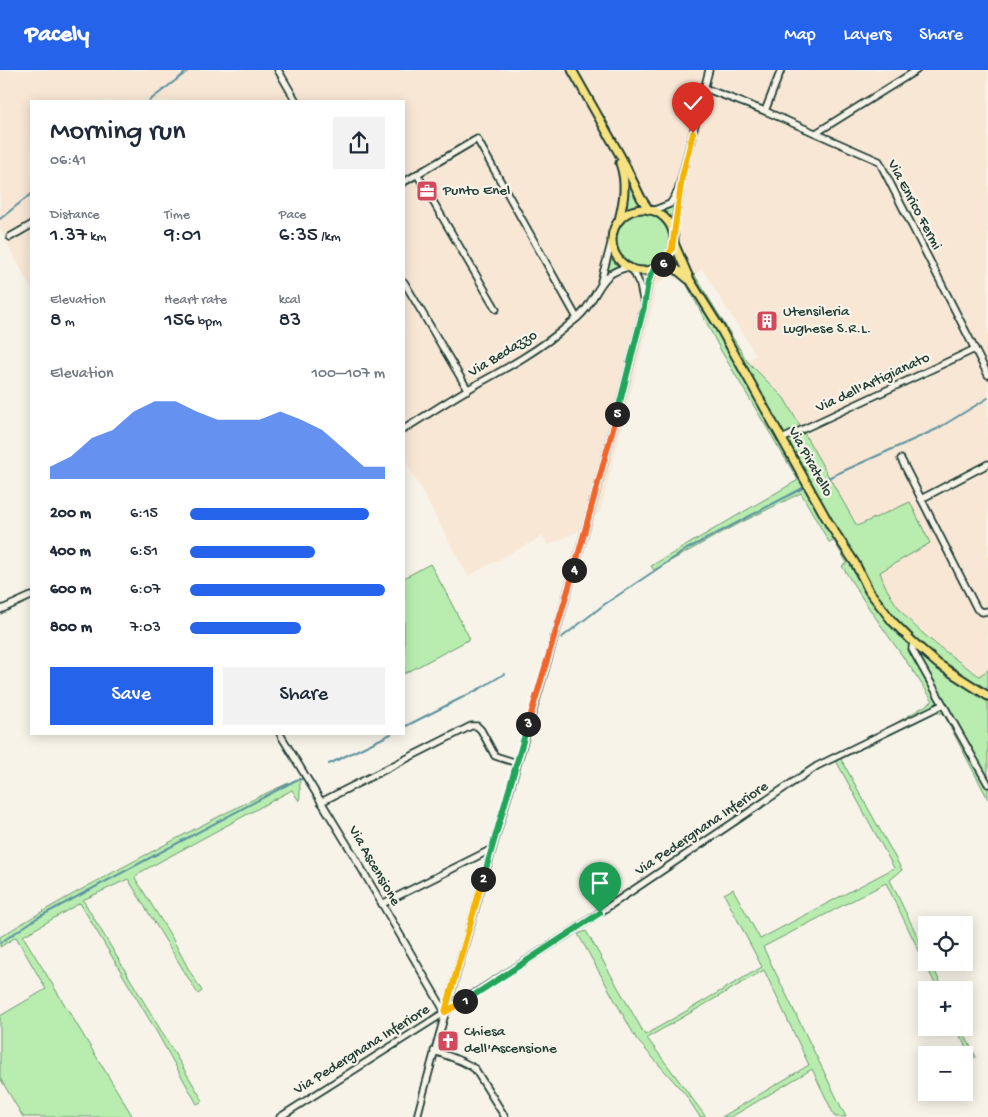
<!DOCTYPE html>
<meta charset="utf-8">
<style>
:root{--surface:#fff;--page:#f2f2f3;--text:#1f2937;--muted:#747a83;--accent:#2563eb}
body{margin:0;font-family:"Gochi Hand",sans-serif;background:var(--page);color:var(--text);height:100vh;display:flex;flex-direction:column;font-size:19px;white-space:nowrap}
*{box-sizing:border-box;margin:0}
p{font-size:16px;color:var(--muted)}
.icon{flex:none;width:28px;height:28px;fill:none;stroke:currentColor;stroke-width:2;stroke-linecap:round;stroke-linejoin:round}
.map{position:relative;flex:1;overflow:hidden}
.panel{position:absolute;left:30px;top:30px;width:375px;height:635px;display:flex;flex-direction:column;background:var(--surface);border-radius:0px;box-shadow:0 2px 12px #0003}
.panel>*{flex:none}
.tools{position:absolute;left:918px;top:846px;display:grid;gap:10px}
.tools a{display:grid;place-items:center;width:55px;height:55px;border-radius:0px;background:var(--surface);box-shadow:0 2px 12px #0003;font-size:25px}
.pin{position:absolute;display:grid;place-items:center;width:42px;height:42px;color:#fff;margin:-51px -21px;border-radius:50% 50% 50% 0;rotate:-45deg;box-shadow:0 0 5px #0007}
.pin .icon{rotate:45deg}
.km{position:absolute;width:25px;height:25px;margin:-12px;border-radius:50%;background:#222;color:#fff;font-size:14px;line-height:25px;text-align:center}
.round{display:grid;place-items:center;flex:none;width:52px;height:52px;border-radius:0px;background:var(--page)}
.head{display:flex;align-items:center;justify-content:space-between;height:85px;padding:0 20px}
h1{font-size:28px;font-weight:600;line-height:38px}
.stats{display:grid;grid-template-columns:repeat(3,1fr);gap:8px;height:85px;padding:5px 20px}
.stats div{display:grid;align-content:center}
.stats b{font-size:21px;font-weight:600}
.stats small{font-size:14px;font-weight:400}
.stats p{font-size:14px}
.chart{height:140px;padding:10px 20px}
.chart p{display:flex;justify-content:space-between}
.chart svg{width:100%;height:90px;margin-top:5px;fill:var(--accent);opacity:.7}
.cta{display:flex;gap:10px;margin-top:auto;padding:10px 20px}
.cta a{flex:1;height:58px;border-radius:0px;background:var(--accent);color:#fff;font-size:20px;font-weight:600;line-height:58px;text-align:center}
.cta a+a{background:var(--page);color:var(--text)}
ul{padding:0 20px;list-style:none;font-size:16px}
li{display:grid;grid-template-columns:80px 60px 1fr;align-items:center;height:38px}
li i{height:12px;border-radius:6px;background:var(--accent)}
header{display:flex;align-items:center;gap:30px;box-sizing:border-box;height:70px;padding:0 25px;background:var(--accent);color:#fff}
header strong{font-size:24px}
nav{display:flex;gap:28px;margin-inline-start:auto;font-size:18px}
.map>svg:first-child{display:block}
.built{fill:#f8e7d5}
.green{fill:#b8edaf;stroke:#6c9572}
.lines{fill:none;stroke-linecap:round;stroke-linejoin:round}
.stream{stroke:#5d93a0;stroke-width:2}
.minor-casing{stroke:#1f3d34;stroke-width:9}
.major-casing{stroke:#1f3d34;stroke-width:11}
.minor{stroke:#f7f3e8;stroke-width:5.5}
.major{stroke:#f7e281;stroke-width:7}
.split-1-casing{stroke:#fff;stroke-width:10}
.split-2-casing{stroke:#fff;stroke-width:10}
.split-3-casing{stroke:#fff;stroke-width:10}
.split-4-casing{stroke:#fff;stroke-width:10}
.split-5-casing{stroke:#fff;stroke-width:10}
.split-6-casing{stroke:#fff;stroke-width:10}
.split-7-casing{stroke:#fff;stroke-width:10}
.split-1{stroke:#22a559;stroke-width:6}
.split-2{stroke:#f5b400;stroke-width:6}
.split-3{stroke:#22a559;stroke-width:6}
.split-4{stroke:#f0652b;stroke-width:6}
.split-5{stroke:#f0652b;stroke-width:6}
.split-6{stroke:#22a559;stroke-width:6}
.split-7{stroke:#f5b400;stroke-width:6}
.labels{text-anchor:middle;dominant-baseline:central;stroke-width:4.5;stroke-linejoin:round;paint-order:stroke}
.poi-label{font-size:15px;fill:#1f3d34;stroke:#f7f3e8;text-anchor:start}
.street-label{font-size:15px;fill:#1f3d34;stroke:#f7f3e8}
</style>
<header>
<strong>Pacely</strong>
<nav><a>Map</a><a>Layers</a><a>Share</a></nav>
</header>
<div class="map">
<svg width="988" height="1047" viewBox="0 0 988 1047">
<rect width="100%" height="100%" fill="#f7f3e8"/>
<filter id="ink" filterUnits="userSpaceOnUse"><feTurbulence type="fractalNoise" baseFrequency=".02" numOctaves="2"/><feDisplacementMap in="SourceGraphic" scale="10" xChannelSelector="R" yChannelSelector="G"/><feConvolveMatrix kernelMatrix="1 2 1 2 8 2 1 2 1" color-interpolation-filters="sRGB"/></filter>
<g filter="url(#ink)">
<path class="built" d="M0,0h988v600l-8,6 -45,-32 -31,-30 -16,-19 -9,-22 31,-70 -53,23 -73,-128 -37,-37 9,-6 -54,-86 -17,12 -18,-4 -12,9 -2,19 -53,207 -21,19 -31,14 -5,-9 -75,40 -64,-118v-357h-373v188l-31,-60z"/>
<g class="green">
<path d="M627,106l15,29 -11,2 -7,3 4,-16z"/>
<path d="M676,131l-3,21 -11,-12 8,-3z"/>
<circle cx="643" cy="170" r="27"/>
<path d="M610,185l10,11 -10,4 -6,5z"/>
<path d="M694,204l53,87 37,37 73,128 53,-24 20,41 -50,29c14,47 62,77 99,104l9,-6v129l-45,-86h-8l-94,46 61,111 -12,10 36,74v8l5,1 13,27h-6l-52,-107 -123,64 83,170h-11l-23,-48 -81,48h-9l87,-52 -45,-95 -117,68 59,79h-6l-15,-23 -48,-54 -59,-106 8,-3 59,104 117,-68 -38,-73 9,-5 27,50 134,-71 -61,-113 45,-21 55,-33c-29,-45 -63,-88 -91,-135l5,-3 -13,-22 -5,1 -28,-49 -71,35 -76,42 -3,-4 147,-86 -78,-131 -35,-68z"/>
<path d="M430,494l14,25 26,50 -66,35v-96z"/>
<path d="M300,708c-1,6 1,19 -1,23l-7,-11 -153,83 -4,5 36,58 18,34 13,21 -4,3 -70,-115 -45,21 120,201 -6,3 -42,-75 -75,-126 -57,33 110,181h-110l-23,-39v-62l46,-27 -30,-52 -16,10v-10c51,-32 104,-60 157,-88 47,-25 94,-50 143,-71z"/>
<path d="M956,958h5l15,29 -4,2z"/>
</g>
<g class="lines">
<g class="stream">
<path d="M149,31l40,-31"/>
<path d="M0,149l31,-25"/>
<path d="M821,411l116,-52 51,-31"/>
<path d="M561,568l44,-34 82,-55 116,-61"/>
<path d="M404,657l77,-39 23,-14"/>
<path d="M329,694l62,-30"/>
<path d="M0,873l37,-25 259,-138 6,-1"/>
</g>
<g class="minor-casing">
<g id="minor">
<path d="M278,0l18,31"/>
<path d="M704,18l61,23 114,50 109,214"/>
<path d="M765,41l16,-41"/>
<path d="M816,63l101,-63"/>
<path d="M417,104l79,135"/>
<path d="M404,112l73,-43 100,179"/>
<path d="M652,141l18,-7 8,-13 31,-121"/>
<path d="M673,165l7,-43"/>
<path d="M10,167l21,-12"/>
<path d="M632,198l8,17 3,14"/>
<path d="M601,211l11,-41"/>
<path d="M404,212l64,108"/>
<path d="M404,359c23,-14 45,-29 68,-42 35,-19 69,-38 99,-64 7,-5 14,-12 18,-19 13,-19 14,-32 40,-37"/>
<path d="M782,369l193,-90"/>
<path d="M901,389l76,150 5,3 6,-1"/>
<path d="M921,429l67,-35"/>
<path d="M0,540l31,-14"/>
<path d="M913,572l-1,7 6,11 70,124"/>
<path d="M280,664l73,120 92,158"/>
<path d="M321,732l150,-76h6l4,4 14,26 22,7"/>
<path d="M382,834l110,-55"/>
<path d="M434,981c14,5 29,9 41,18l30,48"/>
<path d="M280,1047l285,-181 252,-170 125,-61"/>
<path d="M417,1047c71,-271 161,-537 227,-810l4,-24 6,-14"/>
</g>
</g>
<g class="major-casing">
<g id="major">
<path d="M572,0l49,87 20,41 8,12"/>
<circle cx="643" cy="170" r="31"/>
<path d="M619,150c5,-20 8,-37 1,-57"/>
<path d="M674,173l16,37 30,48 110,197 25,38 14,28 23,30 21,21 25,22 50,32"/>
<path d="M658,197l18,2 12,10"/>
</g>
</g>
<use href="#minor" class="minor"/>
<use href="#major" class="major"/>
</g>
</g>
<g class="lines" filter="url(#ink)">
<g class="split-1-casing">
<path id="split-1" d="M465,931l135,-88"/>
</g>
<g class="split-2-casing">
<path id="split-2" d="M465,931l-20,11 38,-133"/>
</g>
<g class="split-3-casing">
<path id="split-3" d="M483,809l45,-155"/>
</g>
<g class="split-4-casing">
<path id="split-4" d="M528,654l46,-154"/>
</g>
<g class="split-5-casing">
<path id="split-5" d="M574,500l43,-156"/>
</g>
<g class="split-6-casing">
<path id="split-6" d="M617,344l27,-107 4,-25 6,-13 9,-5"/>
</g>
<g class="split-7-casing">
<path id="split-7" d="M663,194l9,-15 10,-72 11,-44"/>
</g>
<use href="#split-1" class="split-1"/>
<use href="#split-2" class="split-2"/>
<use href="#split-3" class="split-3"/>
<use href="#split-4" class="split-4"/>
<use href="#split-5" class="split-5"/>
<use href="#split-6" class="split-6"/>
<use href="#split-7" class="split-7"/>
</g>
<defs>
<g id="office-square" transform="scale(1.125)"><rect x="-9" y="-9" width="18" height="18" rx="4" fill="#d1495b" stroke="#f7f3e8"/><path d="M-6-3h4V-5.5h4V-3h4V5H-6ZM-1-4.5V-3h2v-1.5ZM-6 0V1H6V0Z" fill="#fff"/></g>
<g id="building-square" transform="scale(1.125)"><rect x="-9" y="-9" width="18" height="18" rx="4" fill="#d1495b" stroke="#f7f3e8"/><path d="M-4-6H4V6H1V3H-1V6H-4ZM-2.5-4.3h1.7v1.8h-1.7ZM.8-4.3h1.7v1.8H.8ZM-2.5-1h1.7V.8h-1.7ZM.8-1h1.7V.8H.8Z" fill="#fff"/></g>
<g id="church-square" transform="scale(1.125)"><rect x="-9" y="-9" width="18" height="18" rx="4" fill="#d1495b" stroke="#f7f3e8"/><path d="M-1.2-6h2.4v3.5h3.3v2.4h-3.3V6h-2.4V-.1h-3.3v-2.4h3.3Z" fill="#fff"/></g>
</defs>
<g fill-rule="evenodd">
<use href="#office-square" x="427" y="121"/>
<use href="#building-square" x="767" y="251"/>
<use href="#church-square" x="448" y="971"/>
</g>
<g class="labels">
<g class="poi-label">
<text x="443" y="121">Punto Enel</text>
<text x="783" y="242">Utensileria<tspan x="783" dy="17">Lughese S.R.L.</tspan></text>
<text x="464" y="962">Chiesa<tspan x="464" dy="17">dell'Ascensione</tspan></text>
</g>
<g class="street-label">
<text transform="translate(914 135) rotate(62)">Via Enrico Fermi</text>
<text transform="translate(503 284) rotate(-31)">Via Bedazzo</text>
<text transform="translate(873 313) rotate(-25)">Via dell'Artigianato</text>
<text transform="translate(810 392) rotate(61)">Via Piratello</text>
<text transform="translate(702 759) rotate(-34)">Via Pedergnana Inferiore</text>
<text transform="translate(374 796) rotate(60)">Via Ascensione</text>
<text transform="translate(362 980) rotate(-32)">Via Pedergnana Inferiore</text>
</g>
</g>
</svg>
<div class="tools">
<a><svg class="icon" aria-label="locate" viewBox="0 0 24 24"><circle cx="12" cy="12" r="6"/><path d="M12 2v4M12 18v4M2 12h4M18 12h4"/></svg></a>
<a>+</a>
<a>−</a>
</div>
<div class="pin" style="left:600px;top:843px;background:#1e9e55"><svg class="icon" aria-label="arrive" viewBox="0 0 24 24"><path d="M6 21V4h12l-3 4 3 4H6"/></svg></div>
<div class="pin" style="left:693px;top:63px;background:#d93025"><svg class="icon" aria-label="check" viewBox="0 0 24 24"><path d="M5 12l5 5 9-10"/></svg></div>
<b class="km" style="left:465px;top:931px">1</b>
<b class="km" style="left:483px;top:809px">2</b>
<b class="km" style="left:528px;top:654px">3</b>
<b class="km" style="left:574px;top:500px">4</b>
<b class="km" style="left:617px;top:344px">5</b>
<b class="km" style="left:663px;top:194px">6</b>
<section class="panel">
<div class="head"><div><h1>Morning run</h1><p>06:41</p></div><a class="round"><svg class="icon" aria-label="share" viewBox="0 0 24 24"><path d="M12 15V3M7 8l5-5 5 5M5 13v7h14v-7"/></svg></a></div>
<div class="stats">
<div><p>Distance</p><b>1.37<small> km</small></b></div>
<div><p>Time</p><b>9:01</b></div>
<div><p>Pace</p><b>6:35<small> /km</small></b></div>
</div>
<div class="stats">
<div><p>Elevation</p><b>8<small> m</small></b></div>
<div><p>Heart rate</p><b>156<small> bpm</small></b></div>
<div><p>kcal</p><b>83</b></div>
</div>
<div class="chart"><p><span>Elevation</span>100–107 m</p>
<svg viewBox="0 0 160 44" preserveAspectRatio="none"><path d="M0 44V38L10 33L20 24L30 20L40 11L50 6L60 6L70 11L80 15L90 15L100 15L110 11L120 15L130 20L140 29L150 38L160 38V44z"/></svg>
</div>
<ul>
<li><b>200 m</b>6:15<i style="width:92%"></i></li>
<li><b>400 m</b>6:51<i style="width:64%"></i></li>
<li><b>600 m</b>6:07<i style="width:100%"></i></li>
<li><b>800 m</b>7:03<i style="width:57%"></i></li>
</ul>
<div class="cta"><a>Save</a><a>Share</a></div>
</section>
</div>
